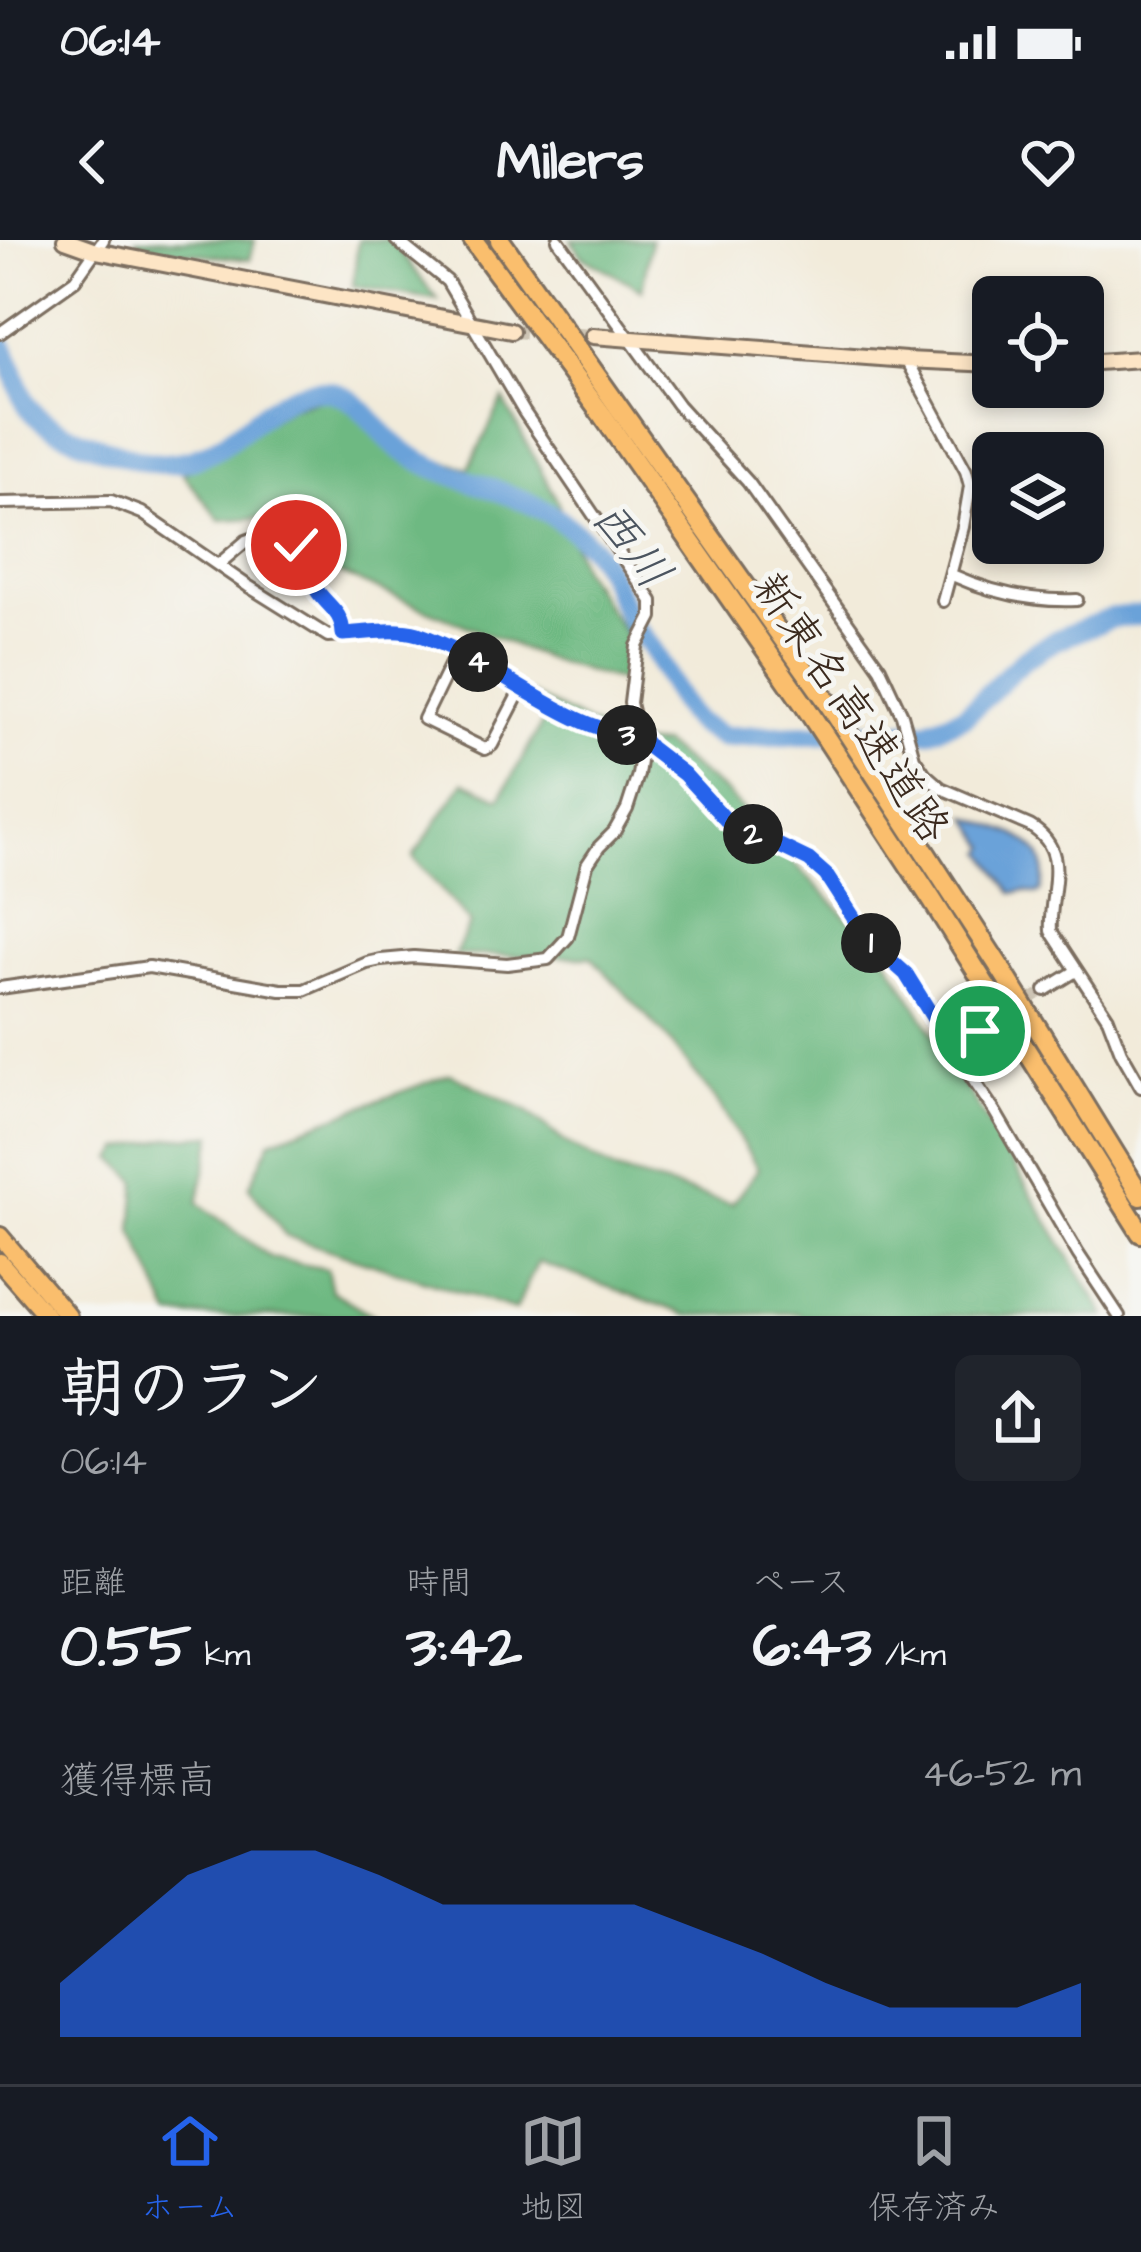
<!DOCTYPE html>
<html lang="ja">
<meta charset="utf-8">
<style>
:root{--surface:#171b24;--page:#20242c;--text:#f1f3f6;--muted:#9ea1a6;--line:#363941;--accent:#2563eb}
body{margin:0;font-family:"Architects Daughter","Klee One",sans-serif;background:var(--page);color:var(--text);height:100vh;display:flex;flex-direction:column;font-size:45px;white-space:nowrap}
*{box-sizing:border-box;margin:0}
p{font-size:39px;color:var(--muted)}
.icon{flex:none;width:66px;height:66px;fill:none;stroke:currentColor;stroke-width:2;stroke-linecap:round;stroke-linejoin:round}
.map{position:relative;height:1076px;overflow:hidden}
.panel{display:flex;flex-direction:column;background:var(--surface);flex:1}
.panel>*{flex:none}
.controls{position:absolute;left:972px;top:36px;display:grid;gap:24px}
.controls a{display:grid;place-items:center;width:132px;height:132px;border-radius:18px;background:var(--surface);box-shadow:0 6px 18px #0003;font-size:60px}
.pin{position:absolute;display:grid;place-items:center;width:102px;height:102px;color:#fff;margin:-51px;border:6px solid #fff;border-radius:50%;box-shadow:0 3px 12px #0007}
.km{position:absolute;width:60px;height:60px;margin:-30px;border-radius:50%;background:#222;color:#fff;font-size:33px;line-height:60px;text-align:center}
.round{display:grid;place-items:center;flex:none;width:126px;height:126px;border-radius:18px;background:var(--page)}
.summary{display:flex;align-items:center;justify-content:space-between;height:204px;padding:0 60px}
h1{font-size:66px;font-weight:700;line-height:90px}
.figures{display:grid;grid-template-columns:repeat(3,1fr);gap:18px;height:204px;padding:12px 60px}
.figures div{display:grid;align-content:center}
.figures b{font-size:60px;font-weight:700}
.figures small{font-size:33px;font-weight:400}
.figures p{font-size:33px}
.chart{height:336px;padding:24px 60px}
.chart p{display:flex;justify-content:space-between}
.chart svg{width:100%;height:216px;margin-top:12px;fill:var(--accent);opacity:.7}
.status{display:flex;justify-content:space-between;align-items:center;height:84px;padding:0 60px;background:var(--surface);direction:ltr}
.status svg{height:33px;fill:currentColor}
header{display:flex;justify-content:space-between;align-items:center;height:156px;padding:0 60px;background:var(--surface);font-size:54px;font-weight:700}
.tab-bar{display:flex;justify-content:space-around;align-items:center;height:168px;border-top:3px solid var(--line);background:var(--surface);font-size:33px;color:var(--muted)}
.tab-bar a{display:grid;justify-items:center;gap:6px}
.tab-bar .active{color:var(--accent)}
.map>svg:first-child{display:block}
.forest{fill:#6eb982;stroke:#547250;stroke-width:3}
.water{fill:#6aa2d9;stroke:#52667c;stroke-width:3}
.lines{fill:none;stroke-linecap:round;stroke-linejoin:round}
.river{stroke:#6aa2d9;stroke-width:21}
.minor-tunnel{stroke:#cdc4b4;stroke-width:10;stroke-dasharray:10 5;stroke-linecap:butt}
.secondary-tunnel{stroke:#cdc4b4;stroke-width:14;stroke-dasharray:14 7;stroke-linecap:butt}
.minor-casing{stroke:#7b6e60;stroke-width:16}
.secondary-casing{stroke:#7b6e60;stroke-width:20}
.trunk-casing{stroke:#7b6e60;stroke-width:22}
.motorway-casing{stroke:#7b6e60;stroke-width:24}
.minor{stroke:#fff;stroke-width:10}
.secondary{stroke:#fde5c5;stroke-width:14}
.trunk{stroke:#fabe6d;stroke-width:16}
.motorway{stroke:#fabe6d;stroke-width:18}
.route-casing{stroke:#fff;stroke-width:24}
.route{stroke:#2563eb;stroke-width:15}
.labels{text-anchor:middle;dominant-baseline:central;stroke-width:10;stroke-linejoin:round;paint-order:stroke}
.street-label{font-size:45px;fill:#3b2a1e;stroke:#f6f6f2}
.water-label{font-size:48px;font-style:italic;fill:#4b545f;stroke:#f6f6f2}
</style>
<div class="status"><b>06:14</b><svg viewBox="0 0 49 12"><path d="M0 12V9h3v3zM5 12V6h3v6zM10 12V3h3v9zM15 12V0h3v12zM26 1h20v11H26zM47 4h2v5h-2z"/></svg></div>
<header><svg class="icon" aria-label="back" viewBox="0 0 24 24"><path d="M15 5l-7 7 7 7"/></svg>Milers<svg class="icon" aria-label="heart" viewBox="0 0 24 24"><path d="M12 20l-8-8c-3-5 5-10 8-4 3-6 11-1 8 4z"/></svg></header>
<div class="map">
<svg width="1141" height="1076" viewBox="0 0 1141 1076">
<rect width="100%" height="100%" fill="#f6f6f2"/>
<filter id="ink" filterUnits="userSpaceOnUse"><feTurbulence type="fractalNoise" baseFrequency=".00833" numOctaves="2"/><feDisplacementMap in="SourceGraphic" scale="24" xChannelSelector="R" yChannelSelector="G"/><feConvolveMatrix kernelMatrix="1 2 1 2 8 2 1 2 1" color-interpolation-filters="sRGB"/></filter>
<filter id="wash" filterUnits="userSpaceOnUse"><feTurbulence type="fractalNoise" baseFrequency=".004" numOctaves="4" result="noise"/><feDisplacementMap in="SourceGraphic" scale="48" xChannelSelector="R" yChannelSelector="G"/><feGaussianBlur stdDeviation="2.7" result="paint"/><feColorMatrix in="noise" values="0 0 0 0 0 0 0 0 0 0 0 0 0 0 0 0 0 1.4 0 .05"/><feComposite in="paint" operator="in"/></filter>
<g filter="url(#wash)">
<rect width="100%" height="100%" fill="#f2ebda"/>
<g class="forest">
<path d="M136,0h119l-5,20 -107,-13z"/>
<path d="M358,0h33l47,60 -85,-14z"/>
<path d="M571,0h80l-9,50 -60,-34z"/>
<path d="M340,154l64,58 65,16 34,-69 53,99 26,71 51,77 -3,38 -81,-24 -211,-87 -43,-45 -35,-10 -40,2 -37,-46 107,-66z"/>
<path d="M532,455c32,15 96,55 130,49l63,48 162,166 219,358h-303l-5,-3 -110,2 -150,-53 -23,48 -229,-74 -37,-49 22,-47 179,-66 77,37 40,33 49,27 116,33 26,-35 -42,-69 -52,-66 -73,-77 -136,-2 15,-32 -57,-66 51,-75 36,16 44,-78z"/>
<path d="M213,895l-15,68 73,55 56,11 5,22 42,25h-203l-38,-85 4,-50 -23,-22 7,-10 48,-11z"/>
</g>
<path class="water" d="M969,577c37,15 87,22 72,74l-4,3 -12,-3 -13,2 -27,-41 3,-5z"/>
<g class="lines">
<path class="river" d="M0,101c14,20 15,46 29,67 13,18 42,28 63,36 22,8 55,22 79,19 14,-1 31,-6 44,-14 38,-21 78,-76 128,-53 24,11 37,40 60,55 62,40 128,34 186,94 22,23 28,54 44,80 5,7 12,13 17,21 15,22 24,51 41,71 8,9 22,14 31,20l206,-6 37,-15 60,-58 31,-18 55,-22 30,-3"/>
</g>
</g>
<g filter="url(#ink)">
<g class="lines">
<path class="minor-tunnel" d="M979,791l66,-41"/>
<path class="secondary-tunnel" d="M511,91l82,5"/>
<g class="minor-casing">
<g id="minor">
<path d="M396,0l51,41 77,131 128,189v16l-15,29 -7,57 7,30 12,15 35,26 42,46 83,39 17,17 42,64 38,33 46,76 43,63 83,142 41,62"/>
<path d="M558,0l120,165 70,77 132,186 22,47 12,43 11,16 16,14 89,38c43,26 18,65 21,105l57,87 13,34 20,35"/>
<path d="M0,93l75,-53 28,-40"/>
<path d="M906,120l60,111 4,15 -7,41 -20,74"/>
<path d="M0,263l111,-2 31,12 106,73 80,50 80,-4c24,6 56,21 77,33 34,20 113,77 152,67"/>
<path d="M219,324l27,-23 32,-12c25,16 24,44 41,65 12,15 23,19 24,40"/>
<path d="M952,335c40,18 81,27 125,25"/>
<path d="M456,413l-32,66 61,30 7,-4 29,-56"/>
<path d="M0,748l149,-21 132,23h23l63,-27 14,-3 33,-3 93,7 41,-5 20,-22 19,-72 12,-18 15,-15 13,-23 11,-34 5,-34"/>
<path d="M1045,750l31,-19"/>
<path d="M952,809l27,-18"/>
</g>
</g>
<g class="secondary-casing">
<g id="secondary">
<path d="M65,0l31,11 415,80"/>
<path d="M593,96l313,24 87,4"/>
<path d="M1083,123l58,-4"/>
</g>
</g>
<g class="trunk-casing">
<g id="trunk">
<path d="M0,996l68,80"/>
<path d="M0,1022l47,54"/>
</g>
</g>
<g class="motorway-casing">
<g id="motorway">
<path d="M473,0l130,176 200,287 129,197 209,333"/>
<path d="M500,0l325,458 176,271 140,227"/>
</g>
</g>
<use href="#minor" class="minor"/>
<use href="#secondary" class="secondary"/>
<use href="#trunk" class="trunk"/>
<use href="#motorway" class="motorway"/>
</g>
</g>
<g class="lines" filter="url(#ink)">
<g class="route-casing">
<path id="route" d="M296,305c7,15 13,33 22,47 11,15 24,20 25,42 23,-1 53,-7 75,0 20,7 49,21 67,32 34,19 114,76 152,66l13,16 34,26 42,46 83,40 17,15 42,65 38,34 46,74 28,-17"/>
</g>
<use href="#route" class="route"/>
</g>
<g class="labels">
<g class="street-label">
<text transform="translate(850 468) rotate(56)">新東名高速道路</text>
</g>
<g class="water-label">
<text transform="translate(630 306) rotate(52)">西川</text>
</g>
</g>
</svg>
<div class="controls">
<a><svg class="icon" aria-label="locate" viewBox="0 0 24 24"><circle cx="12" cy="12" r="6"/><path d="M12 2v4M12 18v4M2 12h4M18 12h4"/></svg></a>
<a><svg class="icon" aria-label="layers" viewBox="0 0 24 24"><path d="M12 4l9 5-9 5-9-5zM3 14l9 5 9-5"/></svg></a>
</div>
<div class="pin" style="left:980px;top:791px;background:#1e9e55"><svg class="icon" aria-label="arrive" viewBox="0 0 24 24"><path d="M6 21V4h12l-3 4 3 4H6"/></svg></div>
<div class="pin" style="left:296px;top:305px;background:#d93025"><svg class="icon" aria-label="check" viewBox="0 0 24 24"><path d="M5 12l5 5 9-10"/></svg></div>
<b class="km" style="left:871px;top:703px">1</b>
<b class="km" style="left:753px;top:594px">2</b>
<b class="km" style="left:627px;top:495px">3</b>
<b class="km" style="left:478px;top:422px">4</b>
</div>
<section class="panel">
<div class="summary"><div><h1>朝のラン</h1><p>06:14</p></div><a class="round"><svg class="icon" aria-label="share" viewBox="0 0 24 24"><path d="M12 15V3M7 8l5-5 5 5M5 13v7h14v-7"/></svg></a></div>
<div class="figures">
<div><p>距離</p><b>0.55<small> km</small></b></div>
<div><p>時間</p><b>3:42</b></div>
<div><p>ペース</p><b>6:43<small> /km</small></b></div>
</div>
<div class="chart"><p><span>獲得標高</span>46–52 m</p>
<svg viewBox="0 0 160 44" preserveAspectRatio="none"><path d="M0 44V33L10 22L20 11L30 6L40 6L50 11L60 17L70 17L80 17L90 17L100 22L110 27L120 33L130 38L140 38L150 38L160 33V44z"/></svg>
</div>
</section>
<nav class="tab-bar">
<a class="active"><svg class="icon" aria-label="home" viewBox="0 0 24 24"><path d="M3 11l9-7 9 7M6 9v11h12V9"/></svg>ホーム</a>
<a><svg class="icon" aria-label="map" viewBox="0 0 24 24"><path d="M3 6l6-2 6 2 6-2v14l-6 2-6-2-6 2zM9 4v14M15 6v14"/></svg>地図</a>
<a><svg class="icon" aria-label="saved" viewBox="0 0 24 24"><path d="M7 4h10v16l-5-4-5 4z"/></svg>保存済み</a>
</nav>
